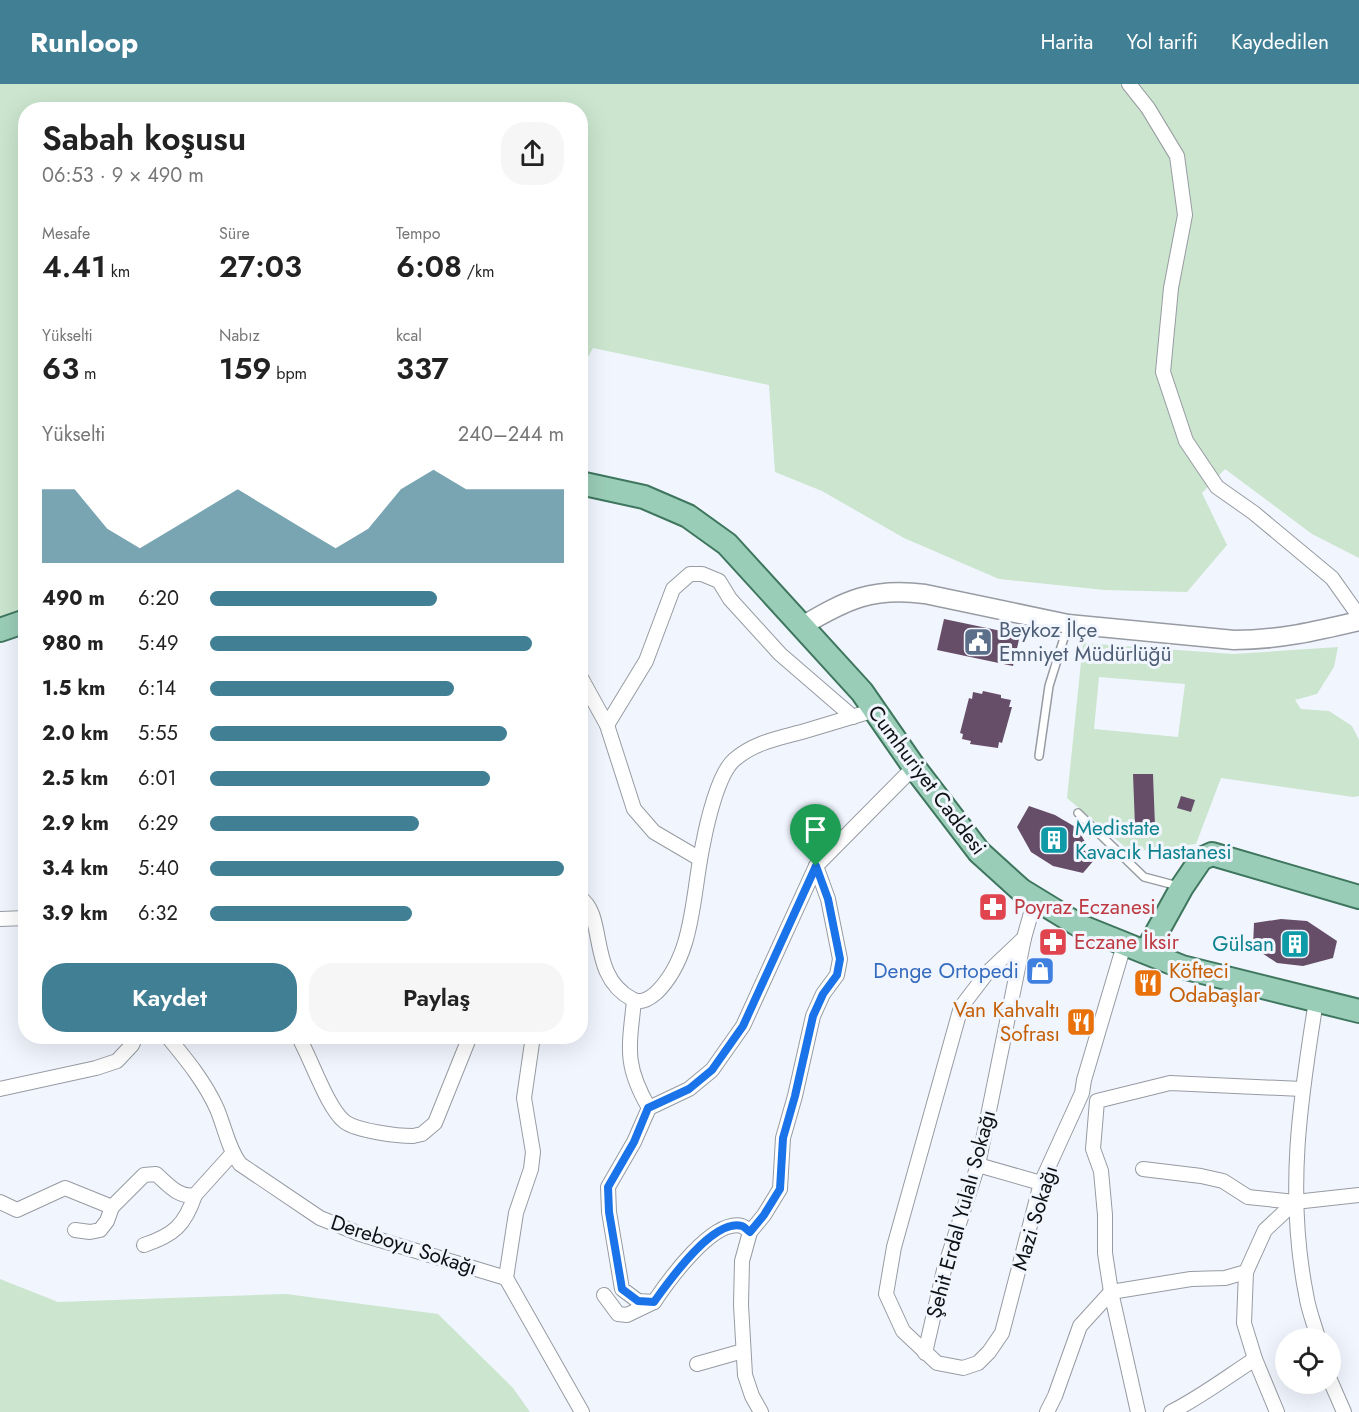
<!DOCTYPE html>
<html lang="tr">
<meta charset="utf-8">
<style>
:root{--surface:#fff;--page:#f6f6f6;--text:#222;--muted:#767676;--accent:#417f94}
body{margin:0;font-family:Jost,sans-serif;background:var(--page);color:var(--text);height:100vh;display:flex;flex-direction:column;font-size:22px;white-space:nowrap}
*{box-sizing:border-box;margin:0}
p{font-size:20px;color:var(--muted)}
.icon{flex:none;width:33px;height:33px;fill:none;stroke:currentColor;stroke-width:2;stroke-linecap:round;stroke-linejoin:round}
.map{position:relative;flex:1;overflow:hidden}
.side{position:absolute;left:18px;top:18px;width:570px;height:942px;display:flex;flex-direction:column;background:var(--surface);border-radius:24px;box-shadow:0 6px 24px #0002}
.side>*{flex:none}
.controls{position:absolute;left:1275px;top:1244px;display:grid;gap:12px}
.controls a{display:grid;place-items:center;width:66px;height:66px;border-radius:50%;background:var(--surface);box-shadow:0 6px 24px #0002;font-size:30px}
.pin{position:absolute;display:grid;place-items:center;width:51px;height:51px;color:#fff;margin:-62px -26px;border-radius:50% 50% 50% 0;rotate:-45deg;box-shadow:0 0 6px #0007}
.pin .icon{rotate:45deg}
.round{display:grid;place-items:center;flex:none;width:63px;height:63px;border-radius:24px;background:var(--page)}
.headline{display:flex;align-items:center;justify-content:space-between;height:102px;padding:0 24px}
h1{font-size:33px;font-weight:600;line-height:45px}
.stats{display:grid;grid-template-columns:repeat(3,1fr);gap:9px;height:102px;padding:6px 24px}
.stats div{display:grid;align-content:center}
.stats b{font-size:30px;font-weight:600}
.stats small{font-size:16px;font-weight:400}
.stats p{font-size:16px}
.chart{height:168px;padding:12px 24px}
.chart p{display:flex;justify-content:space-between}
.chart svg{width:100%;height:108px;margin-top:6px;fill:var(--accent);opacity:.7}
.button{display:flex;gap:12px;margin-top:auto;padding:12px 24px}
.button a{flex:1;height:69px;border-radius:24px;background:var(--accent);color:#fff;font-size:24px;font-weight:600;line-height:69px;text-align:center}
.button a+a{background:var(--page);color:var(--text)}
ul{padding:0 24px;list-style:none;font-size:20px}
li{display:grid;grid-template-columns:96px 72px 1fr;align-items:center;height:45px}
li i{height:15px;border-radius:8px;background:var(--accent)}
header{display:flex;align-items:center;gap:36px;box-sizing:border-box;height:84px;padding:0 30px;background:var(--accent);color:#fff}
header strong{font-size:28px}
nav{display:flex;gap:33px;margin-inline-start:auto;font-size:21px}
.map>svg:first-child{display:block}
.green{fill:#cbe5ce;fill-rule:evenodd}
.building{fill:#664d68}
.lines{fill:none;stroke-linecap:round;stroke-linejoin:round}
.service-casing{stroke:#979ba2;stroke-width:10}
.minor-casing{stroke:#979ba2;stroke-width:16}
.tertiary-casing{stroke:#979ba2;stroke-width:21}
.primary-casing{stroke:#3e765e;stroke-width:26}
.service{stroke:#fff;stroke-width:7}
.minor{stroke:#fff;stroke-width:14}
.tertiary{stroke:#fff;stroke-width:18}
.primary{stroke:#9acdb7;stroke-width:22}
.route-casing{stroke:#fff;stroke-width:12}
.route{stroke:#1a73e8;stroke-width:8}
.labels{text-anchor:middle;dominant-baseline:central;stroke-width:6;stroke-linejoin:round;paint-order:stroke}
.service-label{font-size:21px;fill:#4e5e75;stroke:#f1f5fe;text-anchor:start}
.street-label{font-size:21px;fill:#0f1113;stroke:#f1f5fe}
.culture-label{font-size:21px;fill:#0d838f;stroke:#f1f5fe;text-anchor:start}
.health-label{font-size:21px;fill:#be3a42;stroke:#f1f5fe;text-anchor:start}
.shop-label{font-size:21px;fill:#366cbe;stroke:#f1f5fe;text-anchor:end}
.food-label{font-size:21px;fill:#c56008;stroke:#f1f5fe;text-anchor:start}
</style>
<header>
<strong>Runloop</strong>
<nav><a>Harita</a><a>Yol tarifi</a><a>Kaydedilen</a></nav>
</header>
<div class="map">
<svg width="1359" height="1328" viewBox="0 0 1359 1328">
<rect width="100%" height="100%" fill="#f1f5fe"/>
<g class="green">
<path d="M0,0h1359v474l-47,-24 -87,-65 -23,24 25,52 -40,47 -82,-2 -106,-11 -95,-41 -82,-47 -47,-19 -6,-87 -176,-37 -12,22 -1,-260h-554l-1,512 -25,8z"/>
<path d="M1083,559l150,11 105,-7 -4,20 -17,27 -22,6 6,9 28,2 23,15 7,14v56l-6,1 -132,-19 -25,66 -65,8 -64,-54zM1099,593l86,7 -7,53 -84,-8zM1153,690l2,51 -22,-50z"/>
<path d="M0,1195l58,23 228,-8 152,20 75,74 17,24h-530z"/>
</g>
<g class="building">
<path d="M944,535l76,16 -7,31 -76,-16z"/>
<path d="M983,607l18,4v3l10,2 -2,7h3l-3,11 -7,25 -3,-1 -1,6 -28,-4 1,-3 -9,-2 1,-5 -3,-1 9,-35 3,1 1,-7 9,2z"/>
<path d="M1133,690h20l2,51 -20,1z"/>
<path d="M1181,712l14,4 -4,12 -14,-4z"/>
<path d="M1029,722l26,9 22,13 18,31 -12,14 -30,-7 -22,-14 -14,-25z"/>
<path d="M1281,835l26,2 30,20 -4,17 -30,8 -26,-3 -24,-16 1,-24z"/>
</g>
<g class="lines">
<g class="service-casing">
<g id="service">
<path d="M1039,672l10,-70 19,-61"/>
<path d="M1078,729l66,64 34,9"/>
</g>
</g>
<g class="minor-casing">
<g id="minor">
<path d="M1129,0l19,24 29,48 8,59 -14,73 -8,84 23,69 31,46 37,26 78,65 27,38"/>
<path d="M580,592l27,49 27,84 20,23 46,27"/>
<path d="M607,641l39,-64 27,-72 17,-15h12l17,7 11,18 50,55 73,63"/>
<path d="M580,814c27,17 7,77 52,101 8,5 17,0 24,-6 39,-38 36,-99 47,-149 4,-21 15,-70 31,-84 20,-18 46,-22 71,-29 23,-7 47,-14 70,-21"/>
<path d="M0,835l26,-1"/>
<path d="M1024,854l-37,35 -26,34 -67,240 -8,47 17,37 34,32 26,5 15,-5 11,-11 13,-19 39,-150 41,-90 2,-13 40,-135"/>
<path d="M634,917c-5,47 -10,64 15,107l-15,34 -26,45 1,25 13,77 16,12 16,1c14,-21 59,-84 88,-76 3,1 5,4 8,6"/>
<path d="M1316,917c-16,99 -30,192 -10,293 2,15 8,29 12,44"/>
<path d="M167,952c19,23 38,46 50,73 8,19 11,39 23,55l80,54 40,16 146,44 76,134"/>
<path d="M298,952c13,22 29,72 47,86 13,9 52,14 68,14l9,-2 13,-11 35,-87"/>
<path d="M0,1005l96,-21 21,-7 15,-16 4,-9"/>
<path d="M649,1024l40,-19 23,-19 31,-44 73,-160 98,-99"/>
<path d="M978,1081l63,18"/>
<path d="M1143,1085l58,7 22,5 25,16 47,5 64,-7"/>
<path d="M0,1118l17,8 48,-22 47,19"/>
<path d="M75,1146l15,2 10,-2 7,-9 5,-14 32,-32 12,-1c12,10 22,24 39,21l37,-41"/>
<path d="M144,1161c30,-10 41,-20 51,-50"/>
<path d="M506,1194l10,-65 15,-44 2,-17 -9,-54 9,-62"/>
<path d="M1111,1208l80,-13 34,-1 21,-6"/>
<path d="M604,1211l14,19 9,1 27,-13"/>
<path d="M925,1269l19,-83 34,-105 46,-227 11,-39"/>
<path d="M697,1280l46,-13"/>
<path d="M1330,1296l14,32"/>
<path d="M761,1328l-9,-16 -7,-21 -4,-70 1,-44 8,-29 14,-17 16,-26 3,-51 12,-42 18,-80 10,-22 14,-19 3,-16 -12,-60 -12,-33"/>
<path d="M1047,1328l8,-16 25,-70 31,-34"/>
<path d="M1138,1328l-27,-120 -6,-39v-38l-4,-44 -8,-22 4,-48 73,-18 132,6"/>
<path d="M1171,1328c30,-15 56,-35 84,-53"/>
<path d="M1277,1328l-22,-53 -11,-36 2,-51 19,-42 30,-28"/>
</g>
</g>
<g class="tertiary-casing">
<path id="tertiary" d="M802,542c44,-26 70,-39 123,-32l143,30 166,16c44,0 83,-9 125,-19"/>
</g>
<g class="primary-casing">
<g id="primary">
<path d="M580,399l64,14 44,19 39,28 135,148 52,75 65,85 42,38 59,36 102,41 177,44"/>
<path d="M0,546l26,-9"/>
<path d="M1146,868l36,-65 19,-28 11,-5 147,43"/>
</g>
</g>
<use href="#service" class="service"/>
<use href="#minor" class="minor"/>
<use href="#tertiary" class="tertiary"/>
<use href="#primary" class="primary"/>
</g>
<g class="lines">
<g class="route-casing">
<path id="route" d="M816,782l12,33 12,60 -3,16 -14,19 -10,22 -18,80 -12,42 -3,51 -16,26 -14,17c-3,-2 -5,-5 -8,-6 -29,-8 -73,55 -88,76l-16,-1 -16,-12 -13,-77 -1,-25 26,-45 14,-34 41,-19 23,-19 31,-44z"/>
</g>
<use href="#route" class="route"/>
</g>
<defs>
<g id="civic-square" transform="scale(1.5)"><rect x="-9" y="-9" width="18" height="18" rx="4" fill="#5c6f8a" stroke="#f1f5fe"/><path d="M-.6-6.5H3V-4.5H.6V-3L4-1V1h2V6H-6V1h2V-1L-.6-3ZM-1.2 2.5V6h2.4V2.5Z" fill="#fff"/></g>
<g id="building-square" transform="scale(1.5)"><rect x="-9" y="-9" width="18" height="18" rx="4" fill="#0f9aa8" stroke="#f1f5fe"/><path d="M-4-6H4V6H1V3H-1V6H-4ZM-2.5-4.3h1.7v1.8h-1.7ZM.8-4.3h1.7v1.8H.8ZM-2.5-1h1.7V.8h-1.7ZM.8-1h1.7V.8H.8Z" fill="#fff"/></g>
<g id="pharmacy-square" transform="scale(1.5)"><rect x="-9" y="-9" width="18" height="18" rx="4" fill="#e0444e" stroke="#f1f5fe"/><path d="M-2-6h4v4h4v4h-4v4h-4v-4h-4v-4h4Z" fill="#fff"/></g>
<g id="shop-square" transform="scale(1.5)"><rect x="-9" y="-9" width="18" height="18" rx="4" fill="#3f7fe0" stroke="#f1f5fe"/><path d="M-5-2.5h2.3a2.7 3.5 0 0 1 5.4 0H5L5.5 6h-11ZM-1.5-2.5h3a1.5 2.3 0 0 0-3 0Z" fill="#fff"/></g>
<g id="restaurant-square" transform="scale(1.5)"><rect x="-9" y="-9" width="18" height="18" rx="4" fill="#e8710a" stroke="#f1f5fe"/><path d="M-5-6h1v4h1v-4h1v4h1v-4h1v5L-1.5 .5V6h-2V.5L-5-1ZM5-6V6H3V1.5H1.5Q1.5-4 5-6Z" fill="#fff"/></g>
</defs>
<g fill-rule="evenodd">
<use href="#civic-square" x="978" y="558"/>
<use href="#building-square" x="1054" y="756"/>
<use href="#pharmacy-square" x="993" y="823"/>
<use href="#pharmacy-square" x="1053" y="858"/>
<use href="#building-square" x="1295" y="860"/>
<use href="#shop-square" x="1040" y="887"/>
<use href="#restaurant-square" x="1148" y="899"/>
<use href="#restaurant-square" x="1081" y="938"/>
</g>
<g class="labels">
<g class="service-label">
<text x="999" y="546">Beykoz İlçe<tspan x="999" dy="24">Emniyet Müdürlüğü</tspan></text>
</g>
<g class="street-label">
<text transform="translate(927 696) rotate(53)">Cumhuriyet Caddesi</text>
<text transform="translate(961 1130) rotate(-75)">Şehit Erdal Yulalı Sokağı</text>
<text transform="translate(1035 1134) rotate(-73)">Mazi Sokağı</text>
<text transform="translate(404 1161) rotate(18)">Dereboyu Sokağı</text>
</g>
<g class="culture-label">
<text x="1075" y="744">Medistate<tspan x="1075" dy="24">Kavacık Hastanesi</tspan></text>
<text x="1274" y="860" text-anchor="end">Gülsan</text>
</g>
<g class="health-label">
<text x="1014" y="823">Poyraz Eczanesi</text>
<text x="1074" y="858">Eczane İksir</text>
</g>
<g class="shop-label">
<text x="1019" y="887">Denge Ortopedi</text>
</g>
<g class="food-label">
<text x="1169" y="887">Köfteci<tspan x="1169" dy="24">Odabaşlar</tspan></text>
<text x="1060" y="926" text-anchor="end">Van Kahvaltı<tspan x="1060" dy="24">Sofrası</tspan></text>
</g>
</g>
</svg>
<div class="controls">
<a><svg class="icon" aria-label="locate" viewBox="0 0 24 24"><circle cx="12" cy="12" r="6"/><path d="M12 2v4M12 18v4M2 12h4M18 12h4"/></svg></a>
</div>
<div class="pin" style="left:816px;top:782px;background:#1e9e55"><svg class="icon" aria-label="arrive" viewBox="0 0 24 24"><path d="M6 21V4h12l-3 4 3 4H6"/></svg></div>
<section class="side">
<div class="headline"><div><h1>Sabah koşusu</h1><p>06:53 · 9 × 490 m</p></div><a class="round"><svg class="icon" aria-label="share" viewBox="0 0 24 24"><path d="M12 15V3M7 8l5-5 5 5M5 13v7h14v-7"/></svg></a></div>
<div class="stats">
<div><p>Mesafe</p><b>4.41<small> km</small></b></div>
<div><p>Süre</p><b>27:03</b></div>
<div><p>Tempo</p><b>6:08<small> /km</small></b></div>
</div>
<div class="stats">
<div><p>Yükselti</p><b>63<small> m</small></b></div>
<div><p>Nabız</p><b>159<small> bpm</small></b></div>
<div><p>kcal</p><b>337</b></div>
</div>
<div class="chart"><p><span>Yükselti</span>240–244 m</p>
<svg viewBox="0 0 160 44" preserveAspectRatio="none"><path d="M0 44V14L10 14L20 30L30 38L40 30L50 22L60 14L70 22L80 30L90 38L100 30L110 14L120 6L130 14L140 14L150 14L160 14V44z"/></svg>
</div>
<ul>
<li><b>490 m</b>6:20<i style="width:64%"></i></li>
<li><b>980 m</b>5:49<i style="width:91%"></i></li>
<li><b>1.5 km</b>6:14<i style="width:69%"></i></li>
<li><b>2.0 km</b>5:55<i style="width:84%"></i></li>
<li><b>2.5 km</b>6:01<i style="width:79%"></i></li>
<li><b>2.9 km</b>6:29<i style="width:59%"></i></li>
<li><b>3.4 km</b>5:40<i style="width:100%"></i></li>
<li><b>3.9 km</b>6:32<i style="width:57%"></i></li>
</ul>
<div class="button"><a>Kaydet</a><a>Paylaş</a></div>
</section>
</div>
